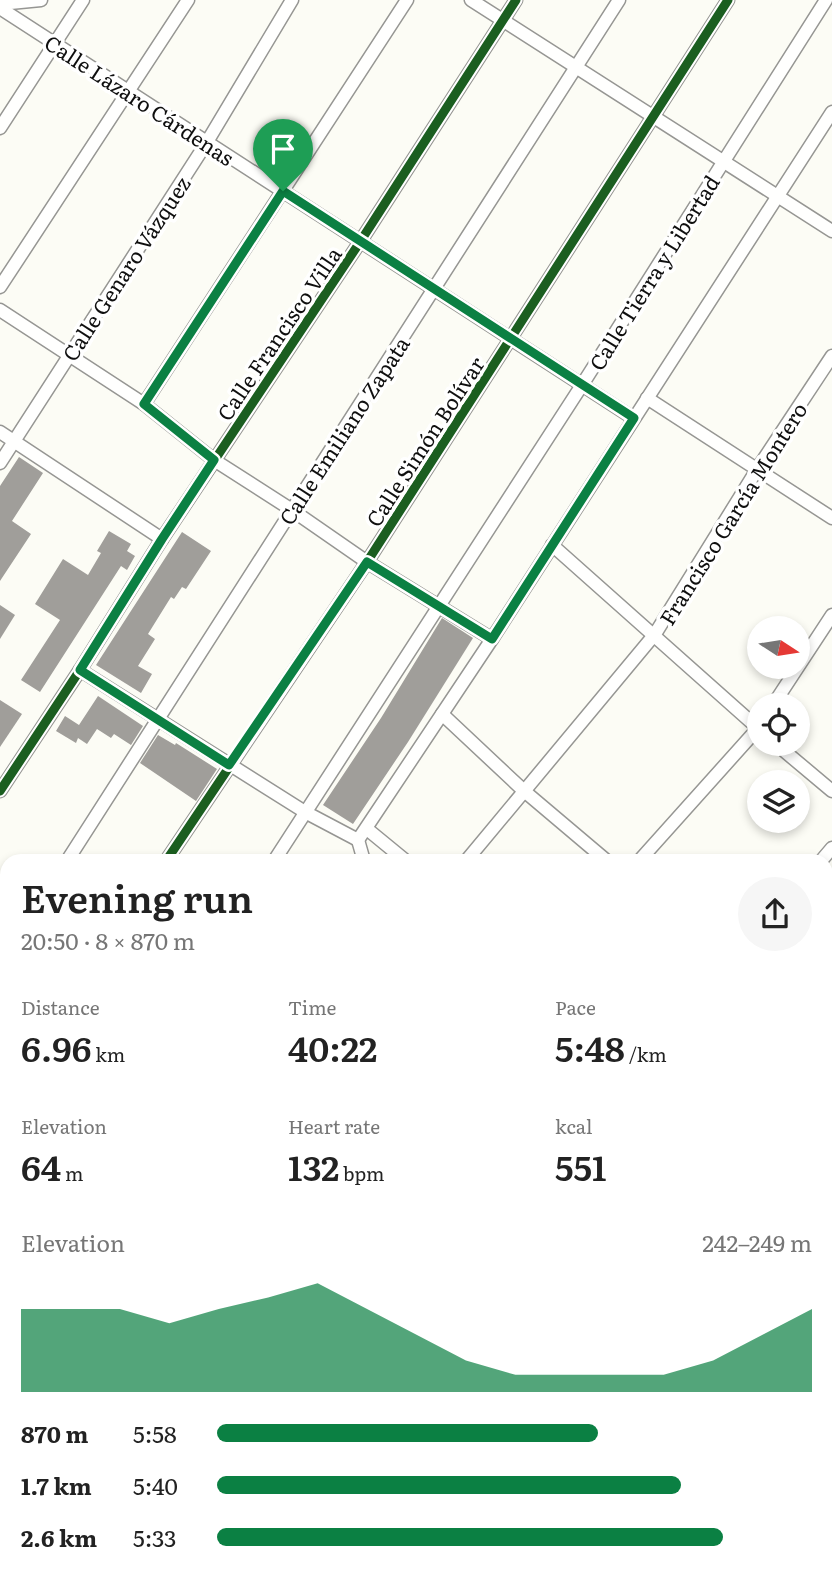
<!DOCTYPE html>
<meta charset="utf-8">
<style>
:root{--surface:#fff;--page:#f6f6f6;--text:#222;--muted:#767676;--accent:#0b8043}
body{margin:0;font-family:Literata,serif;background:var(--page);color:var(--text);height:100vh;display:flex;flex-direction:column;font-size:26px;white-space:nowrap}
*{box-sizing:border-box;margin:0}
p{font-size:23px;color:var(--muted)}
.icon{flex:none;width:38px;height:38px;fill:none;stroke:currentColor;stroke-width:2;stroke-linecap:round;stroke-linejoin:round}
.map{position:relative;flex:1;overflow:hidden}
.sheet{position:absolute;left:0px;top:854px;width:833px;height:726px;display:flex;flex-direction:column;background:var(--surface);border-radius:21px 21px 0 0;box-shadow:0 4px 10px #0003}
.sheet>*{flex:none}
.needle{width:46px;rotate:102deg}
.buttons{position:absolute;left:747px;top:616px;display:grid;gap:14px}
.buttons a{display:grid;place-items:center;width:63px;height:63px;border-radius:50%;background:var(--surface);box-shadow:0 4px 10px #0003;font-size:35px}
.pin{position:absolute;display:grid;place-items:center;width:60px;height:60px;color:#fff;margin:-72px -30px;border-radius:50% 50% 50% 0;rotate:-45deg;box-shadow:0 0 7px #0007}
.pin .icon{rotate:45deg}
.round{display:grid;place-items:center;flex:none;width:74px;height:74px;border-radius:37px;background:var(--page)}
.summary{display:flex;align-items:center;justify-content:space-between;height:119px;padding:0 21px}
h1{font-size:38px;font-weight:600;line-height:52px}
.stats{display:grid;grid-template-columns:repeat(3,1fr);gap:10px;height:119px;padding:7px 21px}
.stats div{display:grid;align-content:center}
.stats b{font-size:35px;font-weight:600}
.stats small{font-size:19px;font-weight:400}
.stats p{font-size:19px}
.chart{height:196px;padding:14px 21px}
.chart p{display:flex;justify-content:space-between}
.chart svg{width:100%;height:126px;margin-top:7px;fill:var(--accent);opacity:.7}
ul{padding:0 21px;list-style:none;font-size:23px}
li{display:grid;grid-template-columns:112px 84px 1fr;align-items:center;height:52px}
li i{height:18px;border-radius:9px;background:var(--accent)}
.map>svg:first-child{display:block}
.building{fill:#a09e9a}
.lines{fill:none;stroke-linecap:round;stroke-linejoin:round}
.minor-casing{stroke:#969693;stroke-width:15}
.tertiary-casing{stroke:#969693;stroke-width:18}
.minor{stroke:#fffffe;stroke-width:12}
.tertiary{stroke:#fffffe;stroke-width:16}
.cycleway-casing{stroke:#fff;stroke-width:13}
.cycleway{stroke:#1b5e20;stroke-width:9}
.route-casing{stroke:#fff;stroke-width:14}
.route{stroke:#0b8043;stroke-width:9}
.labels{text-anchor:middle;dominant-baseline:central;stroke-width:7;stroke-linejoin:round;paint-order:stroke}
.street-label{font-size:21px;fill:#0f0f0f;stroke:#fff}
</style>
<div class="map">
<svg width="832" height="1579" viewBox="0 0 832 1579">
<rect width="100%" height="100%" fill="#fcfcf5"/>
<g class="building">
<path d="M19,457l24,16 -31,48 19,13 -31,47v-95z"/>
<path d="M109,531l22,13 -4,7 8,5 -8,14 -6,-4 -81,126 -19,-12 39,-60 -25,-16 28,-45 25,16 13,-22 -4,-2z"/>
<path d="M182,532l29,19 -25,38 -4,-2 -8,12 -3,-2 -23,37 7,5 -17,27 14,8 -11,19 -45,-28z"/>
<path d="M0,605l15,10 -15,24z"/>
<path d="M442,618l31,20 -65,104 -55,82 -30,-19 58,-87z"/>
<path d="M98,696l45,30 -12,19 -17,-11 -3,4 -14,-9 -10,15 -9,-6 -2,5 -20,-12 9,-15 14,9z"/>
<path d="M0,700l22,14 -22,33z"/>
<path d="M158,735l17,10 1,-2 41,26 -21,32 -56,-38z"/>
</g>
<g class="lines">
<g class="minor-casing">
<g id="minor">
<path d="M471,0l361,231"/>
<path d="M0,4l41,-4"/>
<path d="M0,8l633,410"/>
<path d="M0,128l83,-128"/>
<path d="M0,287l188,-287"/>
<path d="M0,310l144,94 70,56 78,50 75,52 125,77"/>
<path d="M647,398l185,120"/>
<path d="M144,404l263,-404"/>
<path d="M0,432l162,107"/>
<path d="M0,463l207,-321 85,-142"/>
<path d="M552,545l208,185"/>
<path d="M80,670l225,142 53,28"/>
<path d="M773,705l59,-90"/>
<path d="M442,714l81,76 84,71"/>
<path d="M776,744l56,47"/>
<path d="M0,791l80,-121 82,-131 198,-297 156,-242"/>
<path d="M367,829l39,32"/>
<path d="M358,840l134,-201 340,-527"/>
<path d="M358,840l6,21"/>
<path d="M67,861l552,-861"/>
<path d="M166,861l201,-299 361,-562"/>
<path d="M274,861l308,-476 244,-385"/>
<path d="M466,861l189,-227 103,-166 74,-112"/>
<path d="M639,861l121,-135"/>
<path d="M821,861l11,-13"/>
<path d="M0,929l7,4"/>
<path d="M0,966l7,-10"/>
<path d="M826,1057l6,-7"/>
<path d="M0,1122l7,-11"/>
<path d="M826,1224l6,5"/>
<path d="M0,1228l7,5"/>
<path d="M0,1286l7,-11"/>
<path d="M826,1309l6,5"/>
<path d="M826,1332l6,-6"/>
<path d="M826,1497l6,-7"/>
<path d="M235,1573l6,6"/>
<path d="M491,1573l6,6"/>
<path d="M651,1573l6,6"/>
<path d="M160,1579l5,-6"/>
<path d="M304,1579l6,-6"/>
<path d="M460,1579l6,-6"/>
<path d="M752,1579l6,-6"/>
</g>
</g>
<g class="tertiary-casing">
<g id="tertiary">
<path d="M0,1510l7,6"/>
<path d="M0,1535l7,-8"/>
<path d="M70,1573l7,6"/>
</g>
</g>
<use href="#minor" class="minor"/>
<use href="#tertiary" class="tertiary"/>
<g class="cycleway-casing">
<g id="cycleway">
<path d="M0,791l80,-121 82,-131 198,-297 156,-242"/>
<path d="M166,861l201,-299 361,-562"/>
</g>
</g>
<use href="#cycleway" class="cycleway"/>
</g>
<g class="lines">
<g class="route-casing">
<path id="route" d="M283,191l351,227 -142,221 -125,-77 -138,203 -149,-95 82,-131 52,-79 -70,-56z"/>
</g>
<use href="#route" class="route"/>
</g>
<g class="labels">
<g class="street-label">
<text transform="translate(140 99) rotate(33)">Calle Lázaro Cárdenas</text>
<text transform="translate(125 268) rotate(-57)">Calle Genaro Vázquez</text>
<text transform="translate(653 272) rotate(-58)">Calle Tierra y Libertad</text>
<text transform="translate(278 333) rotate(-56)">Calle Francisco Villa</text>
<text transform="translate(343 430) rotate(-57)">Calle Emiliano Zapata</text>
<text transform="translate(424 441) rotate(-57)">Calle Simón Bolívar</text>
<text transform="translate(732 513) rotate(-58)">Francisco García Montero</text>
</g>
</g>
</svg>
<div class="buttons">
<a><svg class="needle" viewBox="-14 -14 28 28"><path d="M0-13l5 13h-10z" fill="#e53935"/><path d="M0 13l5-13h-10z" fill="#767676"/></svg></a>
<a><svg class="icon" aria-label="locate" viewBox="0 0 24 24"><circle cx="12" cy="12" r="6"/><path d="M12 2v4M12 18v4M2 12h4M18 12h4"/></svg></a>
<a><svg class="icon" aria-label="layers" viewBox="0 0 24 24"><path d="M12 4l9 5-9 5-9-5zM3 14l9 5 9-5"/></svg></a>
</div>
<div class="pin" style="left:283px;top:191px;background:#1e9e55"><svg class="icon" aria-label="arrive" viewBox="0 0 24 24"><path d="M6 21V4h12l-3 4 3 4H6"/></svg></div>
<section class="sheet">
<div class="summary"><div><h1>Evening run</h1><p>20:50 · 8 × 870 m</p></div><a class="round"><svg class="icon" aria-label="share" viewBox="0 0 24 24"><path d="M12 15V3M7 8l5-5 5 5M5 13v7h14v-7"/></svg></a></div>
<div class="stats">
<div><p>Distance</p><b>6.96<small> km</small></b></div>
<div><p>Time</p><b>40:22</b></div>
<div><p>Pace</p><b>5:48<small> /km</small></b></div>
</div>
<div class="stats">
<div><p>Elevation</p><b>64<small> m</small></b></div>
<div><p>Heart rate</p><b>132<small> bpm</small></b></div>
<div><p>kcal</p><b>551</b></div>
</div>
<div class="chart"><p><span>Elevation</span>242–249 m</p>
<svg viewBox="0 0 160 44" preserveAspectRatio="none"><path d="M0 44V15L10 15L20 15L30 20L40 15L50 11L60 6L70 15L80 24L90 33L100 38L110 38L120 38L130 38L140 33L150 24L160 15V44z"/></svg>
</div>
<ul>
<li><b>870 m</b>5:58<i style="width:64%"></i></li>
<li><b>1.7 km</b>5:40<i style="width:78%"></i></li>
<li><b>2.6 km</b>5:33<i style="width:85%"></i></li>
</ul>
</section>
</div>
